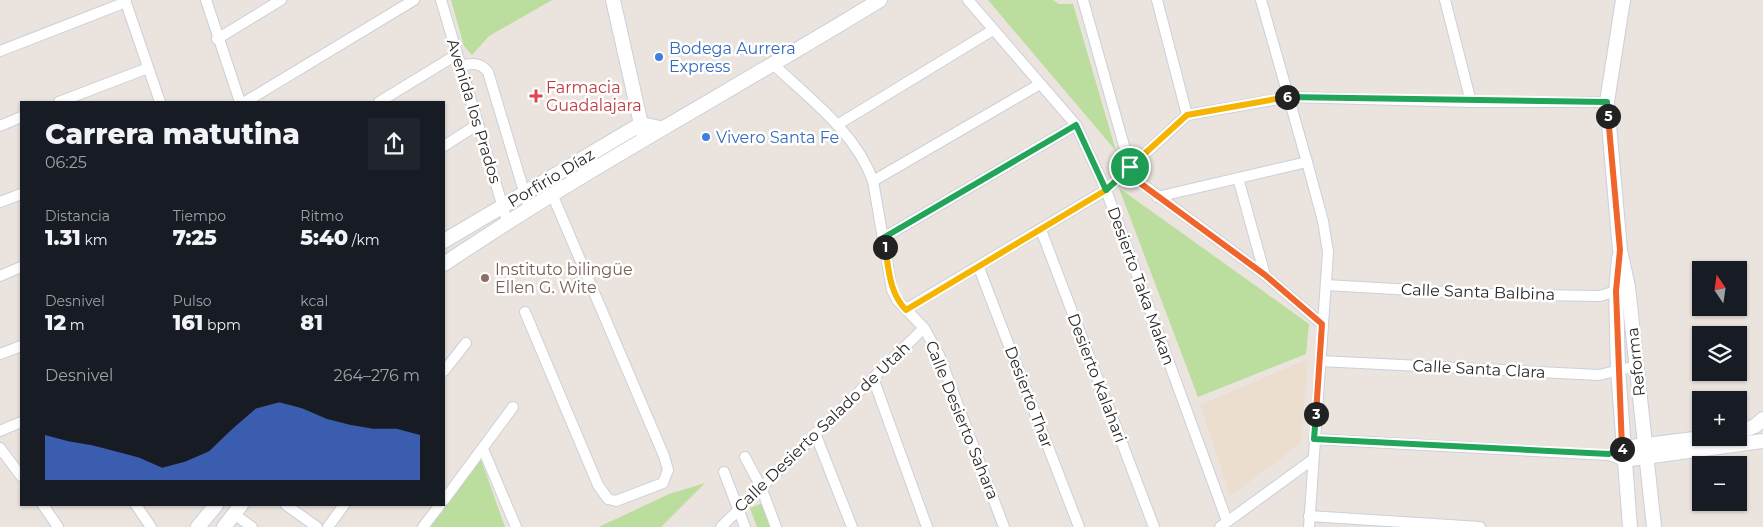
<!DOCTYPE html>
<html lang="es">
<meta charset="utf-8">
<style>
:root{--surface:#171b24;--page:#20242c;--text:#f1f3f6;--muted:#9ea1a6;--accent:#497aeb}
body{margin:0;font-family:Montserrat,sans-serif;background:var(--page);color:var(--text);height:100vh;display:flex;flex-direction:column;font-size:19px;white-space:nowrap}
*{box-sizing:border-box;margin:0}
p{font-size:16px;color:var(--muted)}
.icon{flex:none;width:28px;height:28px;fill:none;stroke:currentColor;stroke-width:2;stroke-linecap:round;stroke-linejoin:round}
.map{position:relative;flex:1;overflow:hidden}
.side{position:absolute;left:20px;top:101px;width:425px;height:405px;display:flex;flex-direction:column;background:var(--surface);border-radius:0px;box-shadow:0 1px 4px #0004}
.side>*{flex:none}
.needle{width:32px;rotate:347deg}
.buttons{position:absolute;left:1692px;top:261px;display:grid;gap:10px}
.buttons a{display:grid;place-items:center;width:55px;height:55px;border-radius:0px;background:var(--surface);box-shadow:0 1px 4px #0004;font-size:25px}
.pin{position:absolute;display:grid;place-items:center;width:42px;height:42px;color:#fff;margin:-21px;border:2px solid #fff;border-radius:50%;box-shadow:0 1px 5px #0007}
.km{position:absolute;width:25px;height:25px;margin:-12px;border-radius:50%;background:#222;color:#fff;font-size:14px;line-height:25px;text-align:center}
.round{display:grid;place-items:center;flex:none;width:52px;height:52px;border-radius:0px;background:var(--page)}
.summary{display:flex;align-items:center;justify-content:space-between;height:85px;padding:0 25px}
h1{font-size:28px;font-weight:800;line-height:38px}
.figures{display:grid;grid-template-columns:repeat(3,1fr);gap:8px;height:85px;padding:5px 25px}
.figures div{display:grid;align-content:center}
.figures b{font-size:21px;font-weight:800}
.figures small{font-size:14px;font-weight:400}
.figures p{font-size:14px}
.chart{height:140px;padding:10px 25px}
.chart p{display:flex;justify-content:space-between}
.chart svg{width:100%;height:90px;margin-top:5px;fill:var(--accent);opacity:.7}
.map>svg:first-child{display:block}
.education{fill:#ebdece}
.green{fill:#bbdd9e}
.lines{fill:none;stroke-linecap:round;stroke-linejoin:round}
.street-casing{stroke:#cbd0da;stroke-width:12}
.secondary-casing{stroke:#cbd0da;stroke-width:16}
.street{stroke:#fff;stroke-width:10}
.secondary{stroke:#fff;stroke-width:14}
.split-1-casing{stroke:#fff;stroke-width:10}
.split-2-casing{stroke:#fff;stroke-width:10}
.split-3-casing{stroke:#fff;stroke-width:10}
.split-4-casing{stroke:#fff;stroke-width:10}
.split-5-casing{stroke:#fff;stroke-width:10}
.split-6-casing{stroke:#fff;stroke-width:10}
.split-7-casing{stroke:#fff;stroke-width:10}
.split-1{stroke:#f5b400;stroke-width:6}
.split-2{stroke:#22a559;stroke-width:6}
.split-3{stroke:#f0652b;stroke-width:6}
.split-4{stroke:#22a559;stroke-width:6}
.split-5{stroke:#f0652b;stroke-width:6}
.split-6{stroke:#22a559;stroke-width:6}
.split-7{stroke:#f5b400;stroke-width:6}
.shop-dot{fill:#3f7fe0;stroke:#fff;stroke-width:2}
.health-dot{fill:#e0444e;stroke:#fff;stroke-width:2}
.education-dot{fill:#8d6e63;stroke:#fff;stroke-width:2}
.labels{text-anchor:middle;dominant-baseline:central;stroke-width:5;stroke-linejoin:round;paint-order:stroke}
.shop-label{font-size:16px;fill:#366cbe;stroke:#fff;text-anchor:start}
.health-label{font-size:16px;fill:#be3a42;stroke:#fff;text-anchor:start}
.street-label{font-size:16px;fill:#2a2a2a;stroke:#fff}
.education-label{font-size:16px;fill:#785e54;stroke:#fff;text-anchor:start}
</style>
<div class="map">
<svg width="1763" height="527" viewBox="0 0 1763 527">
<rect width="100%" height="100%" fill="#ebe3dd"/>
<path class="education" d="M1308,359l-7,84 -71,53 -30,-91z"/>
<g class="green">
<path d="M451,0h101l-63,36 -17,19 -8,-9z"/>
<path d="M988,0h65l6,4h14l43,147z"/>
<path d="M1119,188l190,136 -3,30 -108,43z"/>
<path d="M480,457l25,70h-78z"/>
<path d="M705,483l-44,44h-62l70,-33z"/>
<path d="M763,503l9,24h-15l-7,-19z"/>
</g>
<g class="lines">
<g class="street-casing">
<g id="street">
<path d="M125,0l35,102"/>
<path d="M206,0l34,102"/>
<path d="M441,0l66,221"/>
<path d="M968,0l108,125 30,65 121,331"/>
<path d="M1083,0l47,167"/>
<path d="M1157,0l30,115"/>
<path d="M1261,0l46,162 16,59 5,31 -19,275"/>
<path d="M1445,0l26,102"/>
<path d="M217,39l64,-39"/>
<path d="M0,51l126,-49"/>
<path d="M774,65c36,34 82,68 99,116l19,109 5,10 27,28 15,27 65,172"/>
<path d="M459,66c13,-3 21,-4 29,6l41,136"/>
<path d="M59,102l89,-34"/>
<path d="M245,102l169,-102"/>
<path d="M379,102l77,-47"/>
<path d="M837,125l156,-95"/>
<path d="M0,126l21,-9"/>
<path d="M444,146l33,-21"/>
<path d="M1126,172l139,103 57,49"/>
<path d="M1238,178l27,97"/>
<path d="M873,181l167,-97"/>
<path d="M1157,197l150,-35"/>
<path d="M0,202l21,-8"/>
<path d="M1041,230l113,297"/>
<path d="M883,238l193,-113"/>
<path d="M979,268l100,259"/>
<path d="M0,276l21,-9"/>
<path d="M1326,285l154,9 120,2 22,-7"/>
<path d="M906,309l200,-119 81,-75 103,-18 181,5h136"/>
<path d="M525,312l73,173 10,14 8,2 47,-18 5,-13 -4,-14 -112,-262"/>
<path d="M0,354l21,-8"/>
<path d="M1320,361l279,14 37,-9"/>
<path d="M444,371l22,-28"/>
<path d="M873,378l54,149"/>
<path d="M0,431l21,-9"/>
<path d="M815,433l37,94"/>
<path d="M1314,439l295,16 14,5"/>
<path d="M0,448l21,28"/>
<path d="M483,449l33,78"/>
<path d="M745,457l16,30 15,40"/>
<path d="M724,472l21,55"/>
<path d="M444,500l69,-93"/>
<path d="M43,505l15,22"/>
<path d="M136,505l15,22"/>
<path d="M286,505l31,22"/>
<path d="M234,514l18,13"/>
<path d="M1309,516l171,11"/>
<path d="M328,527l16,-22"/>
<path d="M423,527l17,-22"/>
<path d="M721,527l203,-199"/>
<path d="M1220,527l92,-67"/>
</g>
</g>
<g class="secondary-casing">
<g id="secondary">
<path d="M613,0l30,133"/>
<path d="M1623,0l-16,102 13,148 8,37 26,240"/>
<path d="M444,241l197,-117 19,4"/>
<path d="M1619,258l-3,33 2,79 12,157"/>
<path d="M444,264c141,-95 291,-175 436,-264"/>
<path d="M1739,432l16,-6 8,-7"/>
<path d="M1623,448l79,-10"/>
<path d="M1623,460l140,-19"/>
<path d="M198,527l18,-22"/>
<path d="M224,527l17,-22"/>
</g>
</g>
<use href="#street" class="street"/>
<use href="#secondary" class="secondary"/>
</g>
<g class="lines">
<g class="split-1-casing">
<path id="split-1" d="M885,247c4,23 4,45 21,63l200,-120 24,-23"/>
</g>
<g class="split-2-casing">
<path id="split-2" d="M885,247l-2,-9 193,-113 30,65 20,-18 3,3"/>
</g>
<g class="split-3-casing">
<path id="split-3" d="M1129,175l136,100 57,49 -6,90"/>
</g>
<g class="split-4-casing">
<path id="split-4" d="M1316,414l-2,25 295,15 13,-5"/>
</g>
<g class="split-5-casing">
<path id="split-5" d="M1608,116l12,134 -4,41 6,158"/>
</g>
<g class="split-6-casing">
<path id="split-6" d="M1287,97l320,5 1,14"/>
</g>
<g class="split-7-casing">
<path id="split-7" d="M1130,167l57,-52 100,-18"/>
</g>
<use href="#split-1" class="split-1"/>
<use href="#split-2" class="split-2"/>
<use href="#split-3" class="split-3"/>
<use href="#split-4" class="split-4"/>
<use href="#split-5" class="split-5"/>
<use href="#split-6" class="split-6"/>
<use href="#split-7" class="split-7"/>
</g>
<g class="shop-dot">
<circle cx="659" cy="57" r="5"/>
<circle cx="706" cy="137" r="5"/>
</g>
<path class="health-dot" d="M533.5 88.5h5v5h5v5h-5v5h-5v-5h-5v-5h5z"/>
<circle class="education-dot" cx="485" cy="278" r="5"/>
<g class="labels">
<g class="shop-label">
<text x="669" y="48">Bodega Aurrera<tspan x="669" dy="18">Express</tspan></text>
<text x="716" y="137">Vivero Santa Fe</text>
</g>
<g class="health-label">
<text x="546" y="87">Farmacia<tspan x="546" dy="18">Guadalajara</tspan></text>
</g>
<g class="street-label">
<text transform="translate(474 111) rotate(73)">Avenida los Prados</text>
<text transform="translate(551 178) rotate(-31)">Porfirio Díaz</text>
<text transform="translate(1141 286) rotate(70)">Desierto Taka Makan</text>
<text transform="translate(1478 292) rotate(2)">Calle Santa Balbina</text>
<text transform="translate(1636 362) rotate(-96)">Reforma</text>
<text transform="translate(1479 369) rotate(3)">Calle Santa Clara</text>
<text transform="translate(1097 378) rotate(69)">Desierto Kalahari</text>
<text transform="translate(1029 397) rotate(69)">Desierto Thar</text>
<text transform="translate(962 420) rotate(68)">Calle Desierto Sahara</text>
<text transform="translate(822 427) rotate(-44)">Calle Desierto Salado de Utah</text>
</g>
<g class="education-label">
<text x="495" y="269">Instituto bilingüe<tspan x="495" dy="18">Ellen G. Wite</tspan></text>
</g>
</g>
</svg>
<div class="buttons">
<a><svg class="needle" viewBox="-14 -14 28 28"><path d="M0-13l5 13h-10z" fill="#e53935"/><path d="M0 13l5-13h-10z" fill="#9ea1a6"/></svg></a>
<a><svg class="icon" aria-label="layers" viewBox="0 0 24 24"><path d="M12 4l9 5-9 5-9-5zM3 14l9 5 9-5"/></svg></a>
<a>+</a>
<a>−</a>
</div>
<div class="pin" style="left:1130px;top:167px;background:#1e9e55"><svg class="icon" aria-label="arrive" viewBox="0 0 24 24"><path d="M6 21V4h12l-3 4 3 4H6"/></svg></div>
<b class="km" style="left:885px;top:247px">1</b>
<b class="km" style="left:1316px;top:414px">3</b>
<b class="km" style="left:1622px;top:449px">4</b>
<b class="km" style="left:1608px;top:116px">5</b>
<b class="km" style="left:1287px;top:97px">6</b>
<section class="side">
<div class="summary"><div><h1>Carrera matutina</h1><p>06:25</p></div><a class="round"><svg class="icon" aria-label="share" viewBox="0 0 24 24"><path d="M12 15V3M7 8l5-5 5 5M5 13v7h14v-7"/></svg></a></div>
<div class="figures">
<div><p>Distancia</p><b>1.31<small> km</small></b></div>
<div><p>Tiempo</p><b>7:25</b></div>
<div><p>Ritmo</p><b>5:40<small> /km</small></b></div>
</div>
<div class="figures">
<div><p>Desnivel</p><b>12<small> m</small></b></div>
<div><p>Pulso</p><b>161<small> bpm</small></b></div>
<div><p>kcal</p><b>81</b></div>
</div>
<div class="chart"><p><span>Desnivel</span>264–276 m</p>
<svg viewBox="0 0 160 44" preserveAspectRatio="none"><path d="M0 44V22L10 25L20 27L30 30L40 33L50 38L60 35L70 30L80 19L90 9L100 6L110 9L120 14L130 17L140 19L150 19L160 22V44z"/></svg>
</div>
</section>
</div>
